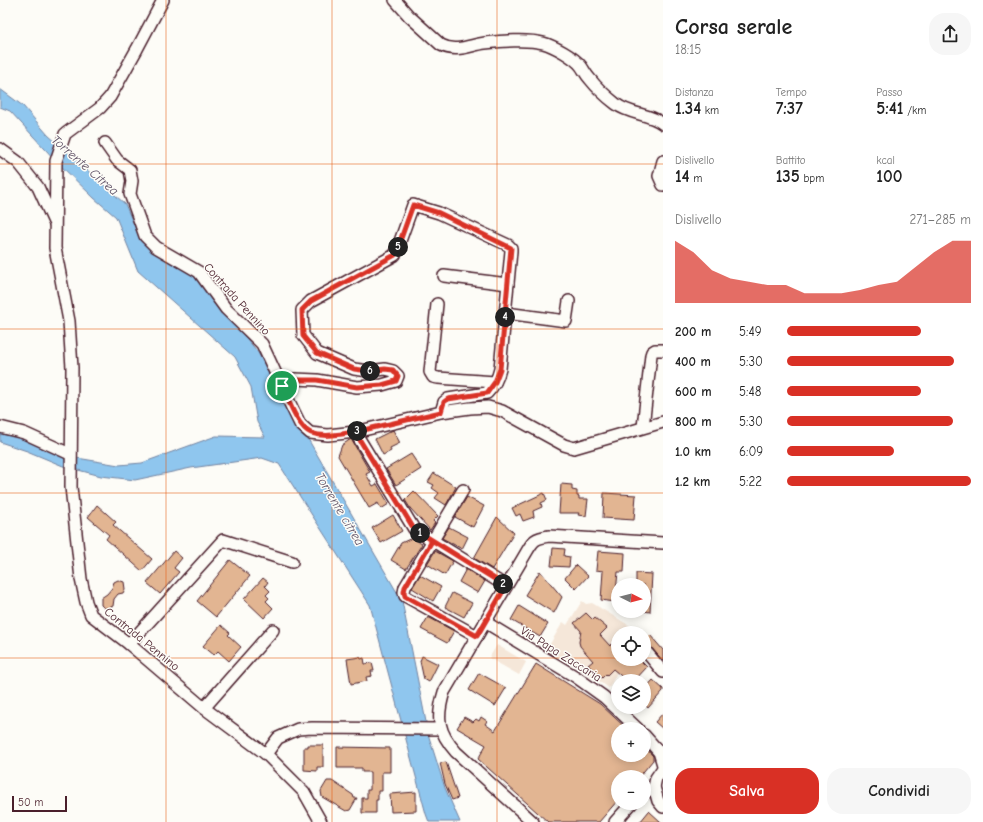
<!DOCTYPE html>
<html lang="it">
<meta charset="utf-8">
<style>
:root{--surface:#fff;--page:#f6f6f6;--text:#222;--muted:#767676;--accent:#d93025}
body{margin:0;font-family:"Comic Neue",sans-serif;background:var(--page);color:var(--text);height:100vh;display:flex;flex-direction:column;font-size:15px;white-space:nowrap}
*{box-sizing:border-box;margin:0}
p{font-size:13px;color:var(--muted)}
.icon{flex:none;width:22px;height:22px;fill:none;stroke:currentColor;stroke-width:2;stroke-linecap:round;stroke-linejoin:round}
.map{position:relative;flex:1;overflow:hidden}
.drawer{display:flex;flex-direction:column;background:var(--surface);width:320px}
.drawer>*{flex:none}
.needle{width:26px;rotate:96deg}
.fabs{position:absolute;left:611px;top:578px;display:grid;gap:8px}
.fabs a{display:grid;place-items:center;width:40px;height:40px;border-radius:50%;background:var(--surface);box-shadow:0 2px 10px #0003;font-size:20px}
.scale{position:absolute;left:12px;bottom:10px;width:55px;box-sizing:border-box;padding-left:4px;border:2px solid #4a1f2b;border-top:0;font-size:11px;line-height:14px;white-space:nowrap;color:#4a1f2b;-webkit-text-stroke:3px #fdfcf7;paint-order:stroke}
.pin{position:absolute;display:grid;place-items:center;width:34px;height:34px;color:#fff;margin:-17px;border:2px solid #fff;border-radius:50%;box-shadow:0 1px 4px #0007}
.km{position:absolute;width:20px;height:20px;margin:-10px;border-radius:50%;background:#222;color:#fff;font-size:11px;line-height:20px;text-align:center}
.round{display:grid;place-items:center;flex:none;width:42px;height:42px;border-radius:16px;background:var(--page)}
.head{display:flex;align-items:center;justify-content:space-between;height:68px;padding:0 12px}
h1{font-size:22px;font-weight:700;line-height:30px}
.figures{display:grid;grid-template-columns:repeat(3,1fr);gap:6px;height:68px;padding:4px 12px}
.figures div{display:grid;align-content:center}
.figures b{font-size:17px;font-weight:700}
.figures small{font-size:11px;font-weight:400}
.figures p{font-size:11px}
.chart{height:112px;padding:8px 12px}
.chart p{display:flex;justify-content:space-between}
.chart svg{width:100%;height:72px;margin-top:4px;fill:var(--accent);opacity:.7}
.primary-button{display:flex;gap:8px;margin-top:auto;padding:8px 12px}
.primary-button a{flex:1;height:46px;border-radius:16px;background:var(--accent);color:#fff;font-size:16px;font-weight:700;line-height:46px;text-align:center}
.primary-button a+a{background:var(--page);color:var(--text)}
ul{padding:0 12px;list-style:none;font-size:13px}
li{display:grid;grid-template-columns:64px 48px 1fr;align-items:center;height:30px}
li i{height:10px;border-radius:5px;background:var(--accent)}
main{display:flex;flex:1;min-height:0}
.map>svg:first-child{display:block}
.built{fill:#f5e7d9}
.water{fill:#8fc6ee;stroke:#7383a0}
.building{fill:#e2b592;stroke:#4a1f2b}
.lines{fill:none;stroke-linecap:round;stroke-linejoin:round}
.minor-casing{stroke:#4a1f2b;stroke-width:14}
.minor{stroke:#fdfcf7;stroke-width:11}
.route-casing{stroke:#fff;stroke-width:8}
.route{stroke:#d93025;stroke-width:5}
.grid{fill:none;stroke:#e8590c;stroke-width:1;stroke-opacity:0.55}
.labels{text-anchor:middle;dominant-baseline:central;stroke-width:3;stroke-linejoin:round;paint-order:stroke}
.street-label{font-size:12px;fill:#4a1f2b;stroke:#fdfcf7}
.water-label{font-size:13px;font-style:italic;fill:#5f5166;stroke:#fdfcf7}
</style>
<main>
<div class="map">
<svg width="663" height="822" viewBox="0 0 663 822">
<rect width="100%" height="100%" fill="#fdfcf7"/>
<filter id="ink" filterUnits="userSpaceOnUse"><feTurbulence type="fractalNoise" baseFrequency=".025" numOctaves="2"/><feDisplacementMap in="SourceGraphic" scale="8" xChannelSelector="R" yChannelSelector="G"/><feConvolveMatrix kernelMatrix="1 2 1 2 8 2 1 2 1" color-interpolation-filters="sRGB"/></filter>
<g filter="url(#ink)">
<g class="built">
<path d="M582,601l4,3 6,-1 48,29 -1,1h-21v26h6l-15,29 -10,-7 -52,-32 16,-27 4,3z"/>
<path d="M497,645l29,17 -7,13 -30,-17z"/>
</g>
<path class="water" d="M0,89l23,17 25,29 77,69 13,30 57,42 62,75 145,250 27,136 16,51 15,34h-31l-3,-8 -56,-209 -91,-141 -17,-6 -71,10 -56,12 -34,-4 -38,-10 -36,-15 -27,-9v-11l27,7 50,20 42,7 23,-2 74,-27 49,1 -8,-15 -6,-35 -16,-30 -97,-86 -22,-54 -22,-19 -38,-37 -46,-50 -10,-4z"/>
<g class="building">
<path d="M393,430l7,13 -10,5 1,3 -8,4 -8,-16z"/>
<path d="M351,439l19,33 -4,2 7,12 4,-2 12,20 -8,5 -3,-6 -9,5 -31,-52 4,-11z"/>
<path d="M411,454l10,15 -25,16 -10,-16z"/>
<path d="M434,473l22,14 -10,18 -11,-7 4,-5 -7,-5 2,-3 -6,-3z"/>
<path d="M561,484l11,1v5l5,1v5h2v3h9l-2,17 -8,-1 1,-2h-20z"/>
<path d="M414,491l24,25 -5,5 2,2 -5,7 -20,-22 -5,-8z"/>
<path d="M544,493l3,7 -6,3 1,4 -9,4 1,6 -11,4 -3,-7 -4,2 -4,-8z"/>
<path d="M604,493l32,2 -2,25 -31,-2z"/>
<path d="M467,497l17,9 -11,21 -18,-10z"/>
<path d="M97,505l19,17 -3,3 39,34 -10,12 -36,-32 3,-4 -21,-18z"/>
<path d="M393,515l9,16 -21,12 -9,-15z"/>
<path d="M497,517l17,16 -22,36 -18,-11z"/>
<path d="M449,527l19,10 -6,12 -20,-11z"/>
<path d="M412,538l10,6 -16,25 -15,-9 10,-17z"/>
<path d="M553,548l12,1 -1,7 6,1 -1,10 -18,-1z"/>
<path d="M174,551l8,7 -8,10 5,4 -19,22 -13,-11z"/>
<path d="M435,551l18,10 -8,14 -18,-11z"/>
<path d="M598,551l27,2 -1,19h-6l-3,30 -14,-2 2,-29 -7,-1z"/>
<path d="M230,560l20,16 -34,41 -19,-16z"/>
<path d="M576,565l12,11 -12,13 -11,-11z"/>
<path d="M466,569l19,12 -7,12 -19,-11z"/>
<path d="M540,571l22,26 -8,16 -29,-18z"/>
<path d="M636,573l16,1 -2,38 -6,-1v-26h-8z"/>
<path d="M420,575l21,12 -8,14 -21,-13z"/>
<path d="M263,578l5,4 -3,4 5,5 -4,4 3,3 -3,3 7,7 -9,10 -20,-19z"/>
<path d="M118,580l6,2 1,7 -2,4 -5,1 -4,5 -1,7 -4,2h-5l-3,-3v-7l6,-4 5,-6 2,-6z"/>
<path d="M452,593l20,10 -8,14 -19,-10z"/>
<path d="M519,606l29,18 -8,13 -29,-17z"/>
<path d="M586,613l7,7 2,-2 12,10 -7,7 10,11 1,-2 7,7v8h21l8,8 -13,14h-7l-14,-12 -6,6 -1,-1 -4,4 -14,-13 5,-4 -13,-15 -1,-4 2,-11 -7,-8z"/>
<path d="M428,617l26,14 -7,12 -26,-14z"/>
<path d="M221,625l9,8 -2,2 13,12 -12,14 -11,-10 -4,4 -11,-9z"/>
<path d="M650,635l13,15v11l-14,-16 -5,-4z"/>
<path d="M422,656l16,8 -9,18 -5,-3 -1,-4 -3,-14z"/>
<path d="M360,657l1,2 3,-1 1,6 7,-1 2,8h-3l1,5 -6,1 1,4 -16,3 -4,-25z"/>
<path d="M536,664l64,40 27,25h-9v26h26v-9l9,10v4l-14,17h-21v23l-19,22h-51l-70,-63 8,-14 -29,-17 7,-11 9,5 3,-3 3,2 2,-4 6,4 -2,3 10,7z"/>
<path d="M479,673l27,15 -11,18 -26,-16z"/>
<path d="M653,680l10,9v2l-15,17 -4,-4v-14z"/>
<path d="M663,713v16l-8,-7z"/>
<path d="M308,745h15v22h-6v4l-13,-1v-23h4z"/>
<path d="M337,747l53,1v24h-8v19h-4v9h-2v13h-14v-15h5v-8h3v-18h-8v-4h-25z"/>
<path d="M446,762l12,36 -6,2 -7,-16 -5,-21z"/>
<path d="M327,781h5l21,14 1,3h3l-7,12 -4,1 -24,-14 -1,-6z"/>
<path d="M416,792v19l-25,1 -1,-18z"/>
<path d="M649,811l12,11h-21z"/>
</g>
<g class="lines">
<g class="minor-casing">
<g id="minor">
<path d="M163,0l-26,49 -27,48 -10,11 -35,26 -9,27 -1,87 14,73 3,47 -1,119 10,92 5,23 5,13 38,29 75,64 62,46 38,38 17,30"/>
<path d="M395,0l14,16 32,29c15,8 29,0 44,-2 15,-2 43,-4 58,0 11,3 31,14 38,23 3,4 5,9 9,13 7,9 17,18 26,25 14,11 34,9 47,20"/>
<path d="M105,143l12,17 13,10 2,11 -2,13 15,42 11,11 43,25 27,37 36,35 20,43"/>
<path d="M0,149l18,13 20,25 16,35"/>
<path d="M663,161l-4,15 4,9"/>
<path d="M444,276l64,8"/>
<path d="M437,304l-7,68 3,5 5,1 57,4"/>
<path d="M506,313l60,8 3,-20"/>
<path d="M441,412l3,-10 4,-3 39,-6c7,-7 11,-15 13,-24l11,-118v-3l-3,-3 -69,-32 -26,-8 -18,50 -84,46 -9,9 1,25 14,18 37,16 15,2 16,-2 8,2 5,5 -2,5 -14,4 -25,2 -40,-7 -22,-1 -13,8 18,37 10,9 18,2 27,-3 86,-20 29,-4 18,-1 14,4 62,34 10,3 89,-26"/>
<path d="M0,427l24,6 46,21"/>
<path d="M643,427l8,-72 1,-3 3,-2h8"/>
<path d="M355,432l59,97 92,57"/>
<path d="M463,490l-58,97 -1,5 1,4 72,40"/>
<path d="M485,622l91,55 28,20 34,32"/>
<path d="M129,644l94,-104 69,22"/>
<path d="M644,649l19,23"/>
<path d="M204,708l69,-78"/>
<path d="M644,735l15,17 4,13"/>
<path d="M266,754l12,-16 20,-9 14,-1 129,1"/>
<path d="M654,787l4,14 5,6"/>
<path d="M644,793l10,-6 2,-9 7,-10"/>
<path d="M533,822l-77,-70c-18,-20 -20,-34 -12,-60l82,-139c7,-12 8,-15 23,-17l114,7"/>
<path d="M615,822l17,-19"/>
</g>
</g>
<use href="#minor" class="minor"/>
</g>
</g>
<g class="lines" filter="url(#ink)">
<g class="route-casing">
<path id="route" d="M282,386c6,13 16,42 29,47 14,5 30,1 44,-1l59,97 18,12 -27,46 -1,5 1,4 72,40 29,-50 -92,-57 -59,-97 86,-20 3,-10 4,-3 39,-6 8,-11 5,-13 11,-121 -72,-35 -26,-8 -18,50 -84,46 -9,9 1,26 14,17 37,16 15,2 16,-2 8,1 5,6 -2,5 -14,4 -25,2 -40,-7h-22l-13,6"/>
</g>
<use href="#route" class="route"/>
</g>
<path class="grid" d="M166,0v822M332,0v822M497,0v822M0,164h663M0,329h663M0,493h663M0,658h618M644,658h19"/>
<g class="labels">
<g class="street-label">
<text transform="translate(237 299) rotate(48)">Contrada Pennino</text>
<text transform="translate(142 639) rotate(39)">Contrada Pennino</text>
<text transform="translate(561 654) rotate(32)">Via Papa Zaccaria</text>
</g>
<g class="water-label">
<text transform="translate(85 165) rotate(41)">Torrente Citrea</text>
<text transform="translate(340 509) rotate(59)">Torrente citrea</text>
</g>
</g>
</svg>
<div class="fabs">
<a><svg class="needle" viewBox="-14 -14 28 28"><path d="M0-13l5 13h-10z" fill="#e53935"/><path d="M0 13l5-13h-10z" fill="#767676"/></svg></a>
<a><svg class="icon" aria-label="locate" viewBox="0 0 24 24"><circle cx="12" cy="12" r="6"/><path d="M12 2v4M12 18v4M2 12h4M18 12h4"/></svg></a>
<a><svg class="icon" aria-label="layers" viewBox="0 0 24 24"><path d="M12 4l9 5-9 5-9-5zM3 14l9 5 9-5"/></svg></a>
<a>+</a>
<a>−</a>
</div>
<div class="scale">50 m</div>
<div class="pin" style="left:282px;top:386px;background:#1e9e55"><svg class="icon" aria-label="arrive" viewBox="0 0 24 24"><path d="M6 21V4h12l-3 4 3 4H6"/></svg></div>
<b class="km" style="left:420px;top:533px">1</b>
<b class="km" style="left:503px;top:584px">2</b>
<b class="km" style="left:357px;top:431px">3</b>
<b class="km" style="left:505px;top:317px">4</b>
<b class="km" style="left:398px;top:247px">5</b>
<b class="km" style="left:370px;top:371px">6</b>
</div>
<section class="drawer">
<div class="head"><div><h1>Corsa serale</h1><p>18:15</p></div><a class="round"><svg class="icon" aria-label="share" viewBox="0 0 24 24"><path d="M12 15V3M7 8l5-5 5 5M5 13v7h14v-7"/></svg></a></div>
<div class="figures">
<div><p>Distanza</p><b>1.34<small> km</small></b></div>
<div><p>Tempo</p><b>7:37</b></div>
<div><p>Passo</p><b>5:41<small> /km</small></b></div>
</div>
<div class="figures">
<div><p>Dislivello</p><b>14<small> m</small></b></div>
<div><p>Battito</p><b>135<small> bpm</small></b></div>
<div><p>kcal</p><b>100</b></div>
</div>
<div class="chart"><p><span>Dislivello</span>271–285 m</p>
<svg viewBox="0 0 160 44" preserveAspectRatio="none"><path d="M0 44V6L10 13L20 24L30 29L40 31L50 33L60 33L70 38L80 38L90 38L100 36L110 33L120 31L130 22L140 13L150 6L160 6V44z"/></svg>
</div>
<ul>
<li><b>200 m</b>5:49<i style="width:73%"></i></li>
<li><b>400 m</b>5:30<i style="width:91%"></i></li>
<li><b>600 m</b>5:48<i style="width:73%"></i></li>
<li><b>800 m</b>5:30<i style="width:90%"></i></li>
<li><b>1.0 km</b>6:09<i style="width:58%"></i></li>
<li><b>1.2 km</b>5:22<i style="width:100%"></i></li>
</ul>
<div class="primary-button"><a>Salva</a><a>Condividi</a></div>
</section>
</main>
